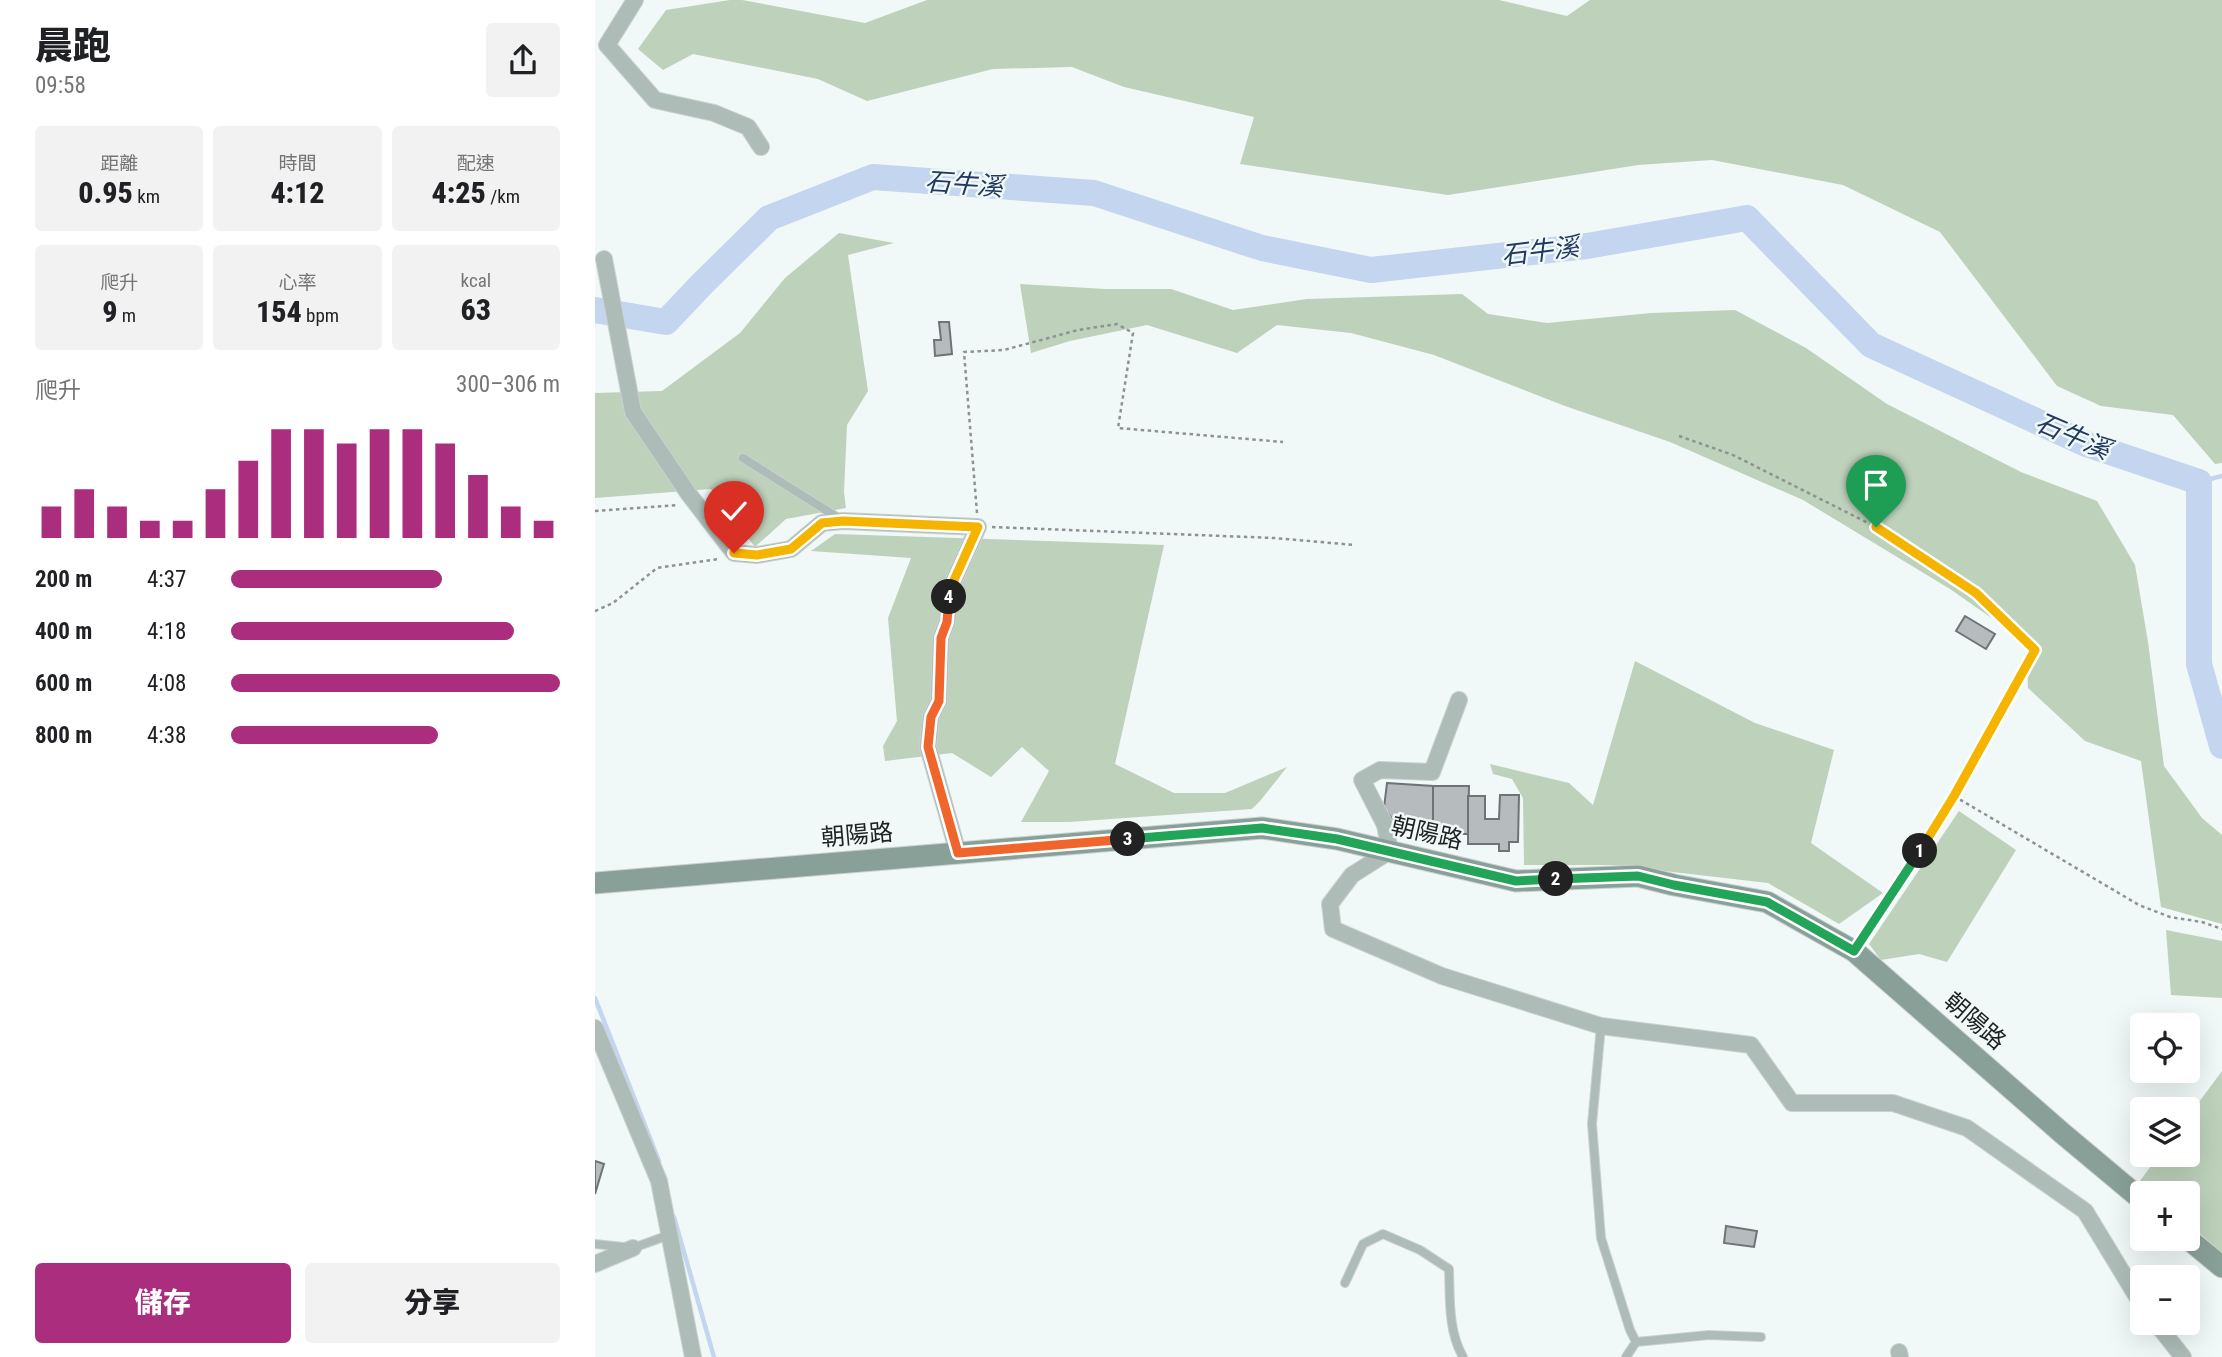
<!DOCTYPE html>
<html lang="zh-TW">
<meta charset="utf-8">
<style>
:root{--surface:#fff;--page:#f2f2f2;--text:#202124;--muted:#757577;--accent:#aa2d7e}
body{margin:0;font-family:"Roboto Condensed","Noto Sans TC",sans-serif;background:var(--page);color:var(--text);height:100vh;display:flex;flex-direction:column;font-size:26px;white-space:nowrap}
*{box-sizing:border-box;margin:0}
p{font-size:23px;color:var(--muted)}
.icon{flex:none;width:38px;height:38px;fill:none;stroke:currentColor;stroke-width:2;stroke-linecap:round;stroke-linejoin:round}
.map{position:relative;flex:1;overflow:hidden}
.details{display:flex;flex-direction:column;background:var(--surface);width:595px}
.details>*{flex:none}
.buttons{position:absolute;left:1535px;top:1013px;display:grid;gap:14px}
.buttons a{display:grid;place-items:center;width:70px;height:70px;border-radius:7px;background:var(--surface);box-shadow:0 7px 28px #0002;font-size:35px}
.pin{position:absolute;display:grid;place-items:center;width:60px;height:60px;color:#fff;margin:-72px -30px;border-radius:50% 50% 50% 0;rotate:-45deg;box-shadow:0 0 7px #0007}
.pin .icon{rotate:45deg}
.km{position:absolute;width:35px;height:35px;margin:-18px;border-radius:50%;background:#222;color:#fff;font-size:19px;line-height:35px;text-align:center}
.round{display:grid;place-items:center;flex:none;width:74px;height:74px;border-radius:7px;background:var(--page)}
.summary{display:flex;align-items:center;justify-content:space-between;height:119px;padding:0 35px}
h1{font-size:38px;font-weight:800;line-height:52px}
.metrics{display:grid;grid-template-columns:repeat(3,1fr);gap:10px;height:119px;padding:7px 35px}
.metrics div{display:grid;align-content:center;border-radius:7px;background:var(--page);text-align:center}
.metrics b{font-size:30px;font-weight:800}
.metrics small{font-size:19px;font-weight:400}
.metrics p{font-size:19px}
.chart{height:196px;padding:14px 35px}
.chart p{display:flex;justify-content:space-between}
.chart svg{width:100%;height:126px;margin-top:7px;stroke:var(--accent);stroke-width:6}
.action{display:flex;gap:14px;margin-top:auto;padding:14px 35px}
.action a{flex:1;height:80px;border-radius:7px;background:var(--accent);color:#fff;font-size:28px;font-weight:800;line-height:80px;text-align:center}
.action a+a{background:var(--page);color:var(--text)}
ul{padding:0 35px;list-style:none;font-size:23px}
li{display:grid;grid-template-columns:112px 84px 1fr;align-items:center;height:52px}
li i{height:18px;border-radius:9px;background:var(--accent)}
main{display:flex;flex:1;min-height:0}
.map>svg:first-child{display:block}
.green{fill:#bdd1bb}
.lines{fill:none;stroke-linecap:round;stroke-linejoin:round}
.stream{stroke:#c3d5ef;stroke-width:4.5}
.river{stroke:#c3d5ef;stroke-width:26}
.building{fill:#b6bbbd;stroke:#6e7375;stroke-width:2}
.service-casing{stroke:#cbd1d1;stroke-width:10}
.minor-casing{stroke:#cbd1d1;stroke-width:18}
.secondary-casing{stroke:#cbd1d1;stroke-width:23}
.path{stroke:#8d9292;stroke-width:2.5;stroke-dasharray:3.5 3.5;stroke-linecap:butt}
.service{stroke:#adbcb7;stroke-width:8}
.minor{stroke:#adbcb7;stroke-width:16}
.secondary{stroke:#89a098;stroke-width:21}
.split-1-casing{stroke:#fff;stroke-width:14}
.split-2-casing{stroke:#fff;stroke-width:14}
.split-3-casing{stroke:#fff;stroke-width:14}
.split-4-casing{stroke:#fff;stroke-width:14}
.split-5-casing{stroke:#fff;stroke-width:14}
.split-1{stroke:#f5b400;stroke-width:9}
.split-2{stroke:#22a559;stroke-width:9}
.split-3{stroke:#22a559;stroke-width:9}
.split-4{stroke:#f0652b;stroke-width:9}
.split-5{stroke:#f5b400;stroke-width:9}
.labels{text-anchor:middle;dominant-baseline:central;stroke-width:5;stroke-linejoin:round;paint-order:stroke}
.street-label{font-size:24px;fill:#1e2121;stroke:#f1f8f8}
.water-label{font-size:26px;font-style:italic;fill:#223a5f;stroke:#f1f8f8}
</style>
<main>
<section class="details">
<div class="summary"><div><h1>晨跑</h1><p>09:58</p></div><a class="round"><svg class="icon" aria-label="share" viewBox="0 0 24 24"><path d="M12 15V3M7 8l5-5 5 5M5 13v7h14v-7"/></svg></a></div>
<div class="metrics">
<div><p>距離</p><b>0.95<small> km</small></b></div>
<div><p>時間</p><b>4:12</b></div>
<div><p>配速</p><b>4:25<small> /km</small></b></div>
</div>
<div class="metrics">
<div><p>爬升</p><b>9<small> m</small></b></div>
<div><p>心率</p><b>154<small> bpm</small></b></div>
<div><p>kcal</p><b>63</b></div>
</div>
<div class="chart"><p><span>爬升</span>300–306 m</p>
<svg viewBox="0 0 160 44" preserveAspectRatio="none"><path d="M5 44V33M15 44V27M25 44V33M35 44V38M45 44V38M55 44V27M65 44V17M75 44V6M85 44V6M95 44V11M105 44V6M115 44V6M125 44V11M135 44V22M145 44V33M155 44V38"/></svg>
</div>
<ul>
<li><b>200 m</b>4:37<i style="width:64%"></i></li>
<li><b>400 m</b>4:18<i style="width:86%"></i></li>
<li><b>600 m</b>4:08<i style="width:100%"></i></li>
<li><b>800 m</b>4:38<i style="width:63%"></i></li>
</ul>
<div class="action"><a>儲存</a><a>分享</a></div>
</section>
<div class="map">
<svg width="1627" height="1357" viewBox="0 0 1627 1357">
<rect width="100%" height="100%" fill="#f1f8f8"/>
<g class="green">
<path d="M135,0h12l123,23 62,-23h572l68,16 23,-16h632v463l-7,1 -42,-49 -72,-9 -44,-20 -117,-154 -97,-47 -131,-25 -74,5 -190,30 -208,-31 14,-47 -130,-30 -52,-20 -79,2 -126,32 -49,-22 -125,-25 -30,16 -25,-21 28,-39z"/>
<path d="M244,233l55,10 -46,12 20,136 -21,34 -3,67 2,16 -60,11 -31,28 -44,-58 -116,9v-105l67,-2 78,-58 45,-55z"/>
<path d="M425,284l85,5h66l62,21 74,-11 155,-5 26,20 59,9 104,-10 84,-3 71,38 81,56 134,68 76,29 38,64 13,77 16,124 38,52 20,17v89l-61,-17 -20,-146 -56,-20 -57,-53 -2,-46 -76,-53 -147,-89 -133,-58 -105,-36 -131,-51 -83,-22 -74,-8 -40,28 -90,-28 -77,16 -39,12z"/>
<path d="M240,534l329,11 -49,219 59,29h51l62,-26 -27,34 -8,8 -183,13h-48l28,-51 -27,-24 -31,30 -39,-24 -67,8 -2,-15 14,-25 -9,-103 23,-60 -100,-7z"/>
<path d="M1040,661l120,62 79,27 -23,93 72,50 -44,31 -71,-41 -156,-18h-88l-1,-67 -11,-19 -19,-5 -3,-10 79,19 24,22z"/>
<path d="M1364,811l57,39 -69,112 -28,-8 -38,6 -12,-16z"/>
<path d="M1571,930l56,11v57l-51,-3z"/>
<path d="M1627,1071v182l-34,-30 -1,-29 -33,-1 -14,-12 19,-26h28l1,-38z"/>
</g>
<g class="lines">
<g class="stream">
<path d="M1604,482l23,-6"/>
<path d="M0,998l64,163"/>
<path d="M79,1217l40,140"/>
</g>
<path class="river" d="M0,310l71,12 36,-38 67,-66 104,-41 221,16 168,55 109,22 216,-24 160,-28 124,127 215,99 113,38v182l23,82"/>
</g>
<g class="building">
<path d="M344,322h10l3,32 -17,2 -1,-16h7z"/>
<path d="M1370,616l30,18 -9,15 -30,-18z"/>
<path d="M792,783l46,3v47l-32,-2 -17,-23z"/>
<path d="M838,786h36l-1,48h-27v7h-8z"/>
<path d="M905,795h19l-1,47h-9v9h-10v-7h-31v-48h17v23h14z"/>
<path d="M0,1161l9,3 -9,30z"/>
<path d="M1131,1226l31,5 -3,16 -30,-4z"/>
</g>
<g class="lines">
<g class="service-casing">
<g id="service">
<path d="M148,458l97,61"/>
<path d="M1006,1026l-9,98 9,114 29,92 6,12 -10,15"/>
<path d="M0,1244l38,4 36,-13"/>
<path d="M750,1283l18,-39 20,-10 37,16 29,19c1,29 -1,62 14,88"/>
<path d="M1041,1342l73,-7 52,2"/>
</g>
</g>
<g class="minor-casing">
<g id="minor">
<path d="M40,0l-28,45 48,55 59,13 34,14 13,20"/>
<path d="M9,259l29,153 55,81 46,60 23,2 34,-6 31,-26 21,-2 135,6 -28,62 -3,33 -6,16 -2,63 -8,16 -3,30 30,106"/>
<path d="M864,700l-27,72 -52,-2 -18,10 23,45 5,26 -38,24 -22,29 3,25 109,47 159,50 150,19 41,58h101l74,25 118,83 57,94"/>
<path d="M0,1028l64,153 34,176"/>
<path d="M0,1264l38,-16"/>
<path d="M1561,1323l27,34"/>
<path d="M1304,1352l1,5"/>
</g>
</g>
<g class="secondary-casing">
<g id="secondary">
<path d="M0,883l667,-55 75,11 179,42 122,-5 36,9 93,17 87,49 208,182 80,67"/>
<path d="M1592,1238l35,29"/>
</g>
</g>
<g class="path">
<path d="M1084,436l54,19 143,72 100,66 59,57c-54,98 -108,194 -171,286"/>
<path d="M0,511l83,-6"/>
<path d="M382,513l-13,-161 40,-2 74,-20 39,-6 16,9 -15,95 165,14"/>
<path d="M397,527l282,11 81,7"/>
<path d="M0,611l18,-8 44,-35 61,-9"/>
<path d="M1359,796l185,109 31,12 32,5 20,7"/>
</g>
<use href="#service" class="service"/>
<use href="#minor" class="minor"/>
<use href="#secondary" class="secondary"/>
</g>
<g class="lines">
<g class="split-1-casing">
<path id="split-1" d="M1281,527l100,66 59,57 -81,146 -34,55"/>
</g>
<g class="split-2-casing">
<path id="split-2" d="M961,879l82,-3 36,9 93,17 87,49 66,-100"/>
</g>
<g class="split-3-casing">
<path id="split-3" d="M533,839l134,-11 75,11 179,42 40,-2"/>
</g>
<g class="split-4-casing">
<path id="split-4" d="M354,597l-2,25 -6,16 -2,63 -8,16 -3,30 30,106 170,-14"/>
</g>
<g class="split-5-casing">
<path id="split-5" d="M139,553l23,2 34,-6 31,-26 21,-2 135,6 -28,62 -1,8"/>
</g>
<use href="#split-1" class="split-1"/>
<use href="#split-2" class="split-2"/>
<use href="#split-3" class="split-3"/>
<use href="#split-4" class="split-4"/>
<use href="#split-5" class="split-5"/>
</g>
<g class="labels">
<g class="street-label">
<text transform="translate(832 833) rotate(13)">朝陽路</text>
<text transform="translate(262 835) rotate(-5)">朝陽路</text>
<text transform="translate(1380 1021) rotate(41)">朝陽路</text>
</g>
<g class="water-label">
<text transform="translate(369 184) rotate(4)">石牛溪</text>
<text transform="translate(945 251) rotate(-7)">石牛溪</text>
<text transform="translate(1478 436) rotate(23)">石牛溪</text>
</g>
</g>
</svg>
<div class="buttons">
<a><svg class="icon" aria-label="locate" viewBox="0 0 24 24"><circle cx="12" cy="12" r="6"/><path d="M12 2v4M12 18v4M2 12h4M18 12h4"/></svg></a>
<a><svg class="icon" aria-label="layers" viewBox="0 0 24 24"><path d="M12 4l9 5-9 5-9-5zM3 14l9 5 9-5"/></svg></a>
<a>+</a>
<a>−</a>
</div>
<div class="pin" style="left:1281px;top:527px;background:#1e9e55"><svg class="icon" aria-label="arrive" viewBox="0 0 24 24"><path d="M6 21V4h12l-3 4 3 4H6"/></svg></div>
<div class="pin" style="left:139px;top:553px;background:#d93025"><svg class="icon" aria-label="check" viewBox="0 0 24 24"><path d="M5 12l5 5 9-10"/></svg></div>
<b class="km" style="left:1325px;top:851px">1</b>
<b class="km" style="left:961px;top:879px">2</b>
<b class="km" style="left:533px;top:839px">3</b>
<b class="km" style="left:354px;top:597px">4</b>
</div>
</main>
